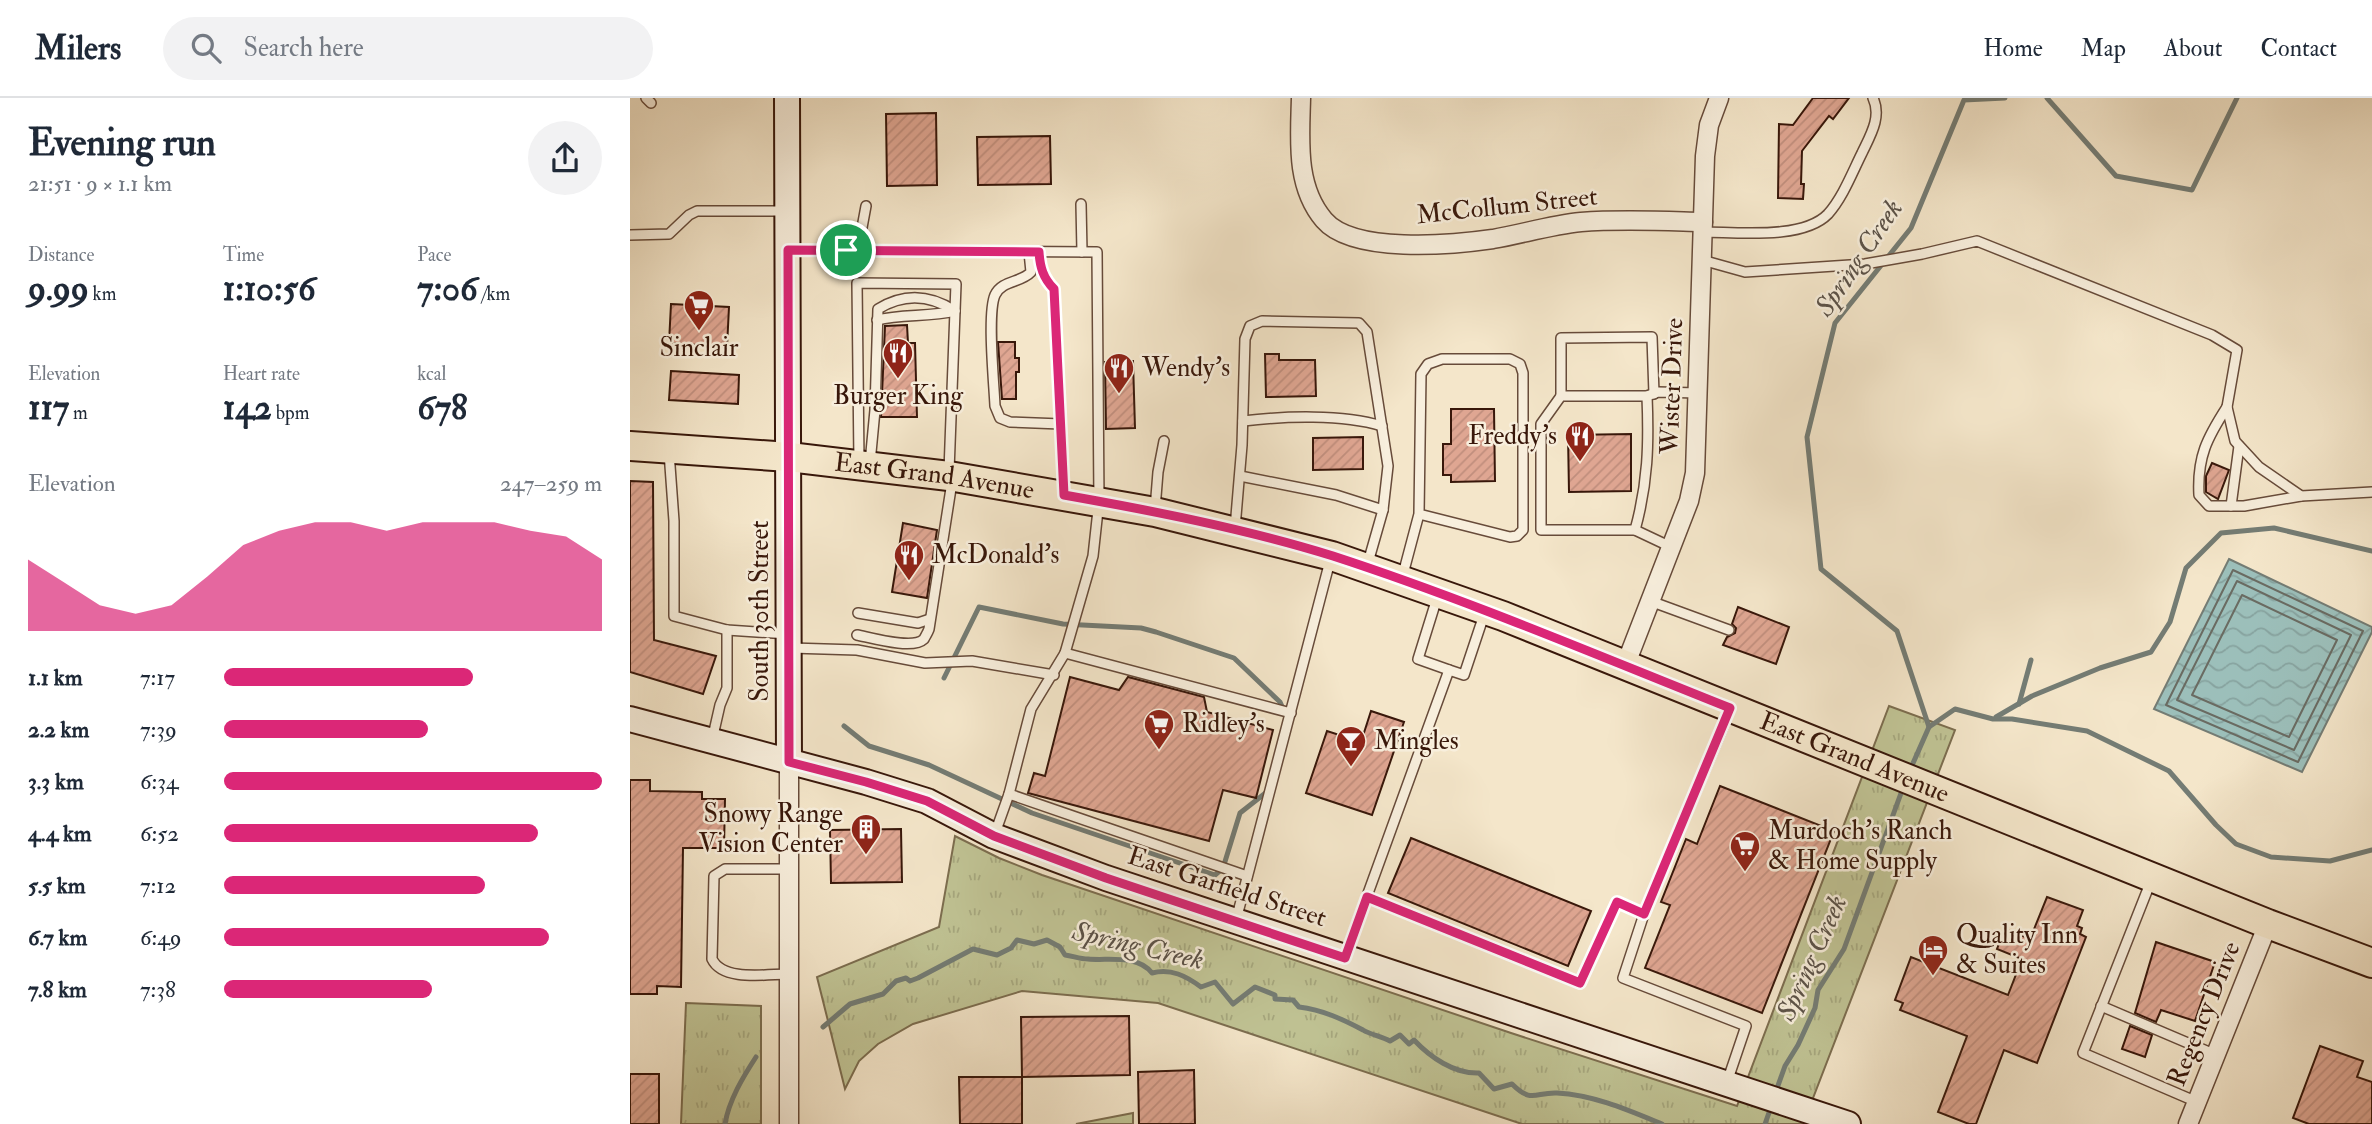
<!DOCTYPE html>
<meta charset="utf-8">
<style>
:root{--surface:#fff;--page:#f2f2f3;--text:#1f2937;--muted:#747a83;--line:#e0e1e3;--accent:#db2777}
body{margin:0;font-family:"IM FELL Double Pica",serif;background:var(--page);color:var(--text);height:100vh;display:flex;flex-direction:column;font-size:26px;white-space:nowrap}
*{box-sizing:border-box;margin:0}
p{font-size:23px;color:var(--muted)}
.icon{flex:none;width:38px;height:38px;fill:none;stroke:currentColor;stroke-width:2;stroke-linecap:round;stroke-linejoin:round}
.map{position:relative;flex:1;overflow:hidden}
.sheet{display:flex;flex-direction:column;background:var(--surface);width:630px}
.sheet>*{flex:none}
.pin{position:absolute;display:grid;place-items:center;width:60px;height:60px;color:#fff;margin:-30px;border:4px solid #fff;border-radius:50%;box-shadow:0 2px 7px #0007}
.round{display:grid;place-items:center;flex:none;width:74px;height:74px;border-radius:37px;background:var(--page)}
.summary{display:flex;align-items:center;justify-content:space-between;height:119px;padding:0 28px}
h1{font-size:38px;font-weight:800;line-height:52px}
.stats{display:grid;grid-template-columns:repeat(3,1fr);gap:10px;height:119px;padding:7px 28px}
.stats div{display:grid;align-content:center}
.stats b{font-size:35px;font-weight:800}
.stats small{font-size:19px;font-weight:400}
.stats p{font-size:19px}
.chart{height:196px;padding:14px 28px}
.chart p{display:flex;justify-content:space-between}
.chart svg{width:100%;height:126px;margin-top:7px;fill:var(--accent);opacity:.7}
ul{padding:0 28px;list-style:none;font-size:23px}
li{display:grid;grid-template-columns:112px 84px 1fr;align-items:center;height:52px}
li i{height:18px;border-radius:9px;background:var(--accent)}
header{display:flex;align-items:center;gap:42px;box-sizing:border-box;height:98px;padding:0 35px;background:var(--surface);border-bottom:2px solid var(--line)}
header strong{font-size:33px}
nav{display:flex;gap:38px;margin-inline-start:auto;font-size:24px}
.search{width:490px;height:63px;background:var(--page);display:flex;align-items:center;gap:18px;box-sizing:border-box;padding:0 24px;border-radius:38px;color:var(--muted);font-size:26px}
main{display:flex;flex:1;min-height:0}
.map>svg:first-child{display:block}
.park{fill:url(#park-tufts);stroke:#7c6d4f;stroke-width:2}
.pitch{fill:#c0c394;stroke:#7c6d4f;stroke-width:2}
.water{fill:url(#water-waves);stroke:#747c74;stroke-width:2}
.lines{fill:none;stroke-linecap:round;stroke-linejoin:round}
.shore{stroke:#6a6b62;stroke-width:2}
.stream{stroke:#747c74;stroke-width:5}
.building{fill:url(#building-hatch);stroke:#38170a;stroke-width:2}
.lane-casing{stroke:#674b3a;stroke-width:12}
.street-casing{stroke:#674b3a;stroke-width:21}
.secondary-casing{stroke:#38170a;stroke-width:28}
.primary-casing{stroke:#38170a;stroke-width:32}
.lane{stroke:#f8efdd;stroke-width:9}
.street{stroke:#f8efdd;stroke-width:18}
.secondary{stroke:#f8efdd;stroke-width:24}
.primary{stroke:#f4e6ca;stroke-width:28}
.route-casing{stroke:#fff;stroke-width:14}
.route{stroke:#db2777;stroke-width:9}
.labels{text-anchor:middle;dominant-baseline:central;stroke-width:5;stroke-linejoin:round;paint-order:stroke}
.street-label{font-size:26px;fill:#38170a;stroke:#f8efdd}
.poi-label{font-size:26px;fill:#38170a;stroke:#f8efdd;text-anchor:start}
.water-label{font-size:28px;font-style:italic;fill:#5b5248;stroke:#f8efdd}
</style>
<header>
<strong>Milers</strong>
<div class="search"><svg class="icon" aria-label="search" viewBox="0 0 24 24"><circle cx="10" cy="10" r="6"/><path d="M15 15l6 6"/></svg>Search here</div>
<nav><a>Home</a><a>Map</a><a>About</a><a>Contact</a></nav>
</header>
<main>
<section class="sheet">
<div class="summary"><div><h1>Evening run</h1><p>21:51 · 9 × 1.1 km</p></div><a class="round"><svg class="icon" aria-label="share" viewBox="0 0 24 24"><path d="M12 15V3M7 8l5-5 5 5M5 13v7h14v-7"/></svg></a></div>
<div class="stats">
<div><p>Distance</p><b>9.99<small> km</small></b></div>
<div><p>Time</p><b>1:10:56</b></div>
<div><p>Pace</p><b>7:06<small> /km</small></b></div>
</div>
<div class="stats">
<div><p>Elevation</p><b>117<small> m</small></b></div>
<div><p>Heart rate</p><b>142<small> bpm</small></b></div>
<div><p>kcal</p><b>678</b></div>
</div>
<div class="chart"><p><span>Elevation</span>247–259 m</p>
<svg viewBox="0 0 160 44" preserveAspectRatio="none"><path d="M0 44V19L10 27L20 35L30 38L40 35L50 25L60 14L70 9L80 6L90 6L100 9L110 6L120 6L130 6L140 9L150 11L160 19V44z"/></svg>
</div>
<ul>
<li><b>1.1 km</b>7:17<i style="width:66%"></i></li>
<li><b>2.2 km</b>7:39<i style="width:54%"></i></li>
<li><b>3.3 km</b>6:34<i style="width:100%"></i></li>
<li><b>4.4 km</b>6:52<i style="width:83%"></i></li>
<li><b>5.5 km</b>7:12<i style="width:69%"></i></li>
<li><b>6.7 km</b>6:49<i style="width:86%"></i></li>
<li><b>7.8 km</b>7:38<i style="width:55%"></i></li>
</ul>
</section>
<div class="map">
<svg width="1742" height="1026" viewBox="0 0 1742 1026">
<defs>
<pattern id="park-tufts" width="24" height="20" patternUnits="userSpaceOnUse" patternTransform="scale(1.75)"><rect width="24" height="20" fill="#c0c394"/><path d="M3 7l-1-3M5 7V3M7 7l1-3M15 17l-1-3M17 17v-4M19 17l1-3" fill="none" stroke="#a6a77e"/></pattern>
<pattern id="water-waves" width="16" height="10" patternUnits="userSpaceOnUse" patternTransform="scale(1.75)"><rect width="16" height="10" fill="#9cbfba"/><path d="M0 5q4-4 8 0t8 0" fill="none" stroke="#87a39f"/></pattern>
<pattern id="building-hatch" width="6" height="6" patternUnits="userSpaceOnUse" patternTransform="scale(1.75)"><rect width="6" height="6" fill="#dfa692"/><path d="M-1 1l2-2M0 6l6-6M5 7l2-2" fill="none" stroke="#c08e7d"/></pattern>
</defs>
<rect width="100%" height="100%" fill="#f4e6ca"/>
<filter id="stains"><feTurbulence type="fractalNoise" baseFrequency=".00286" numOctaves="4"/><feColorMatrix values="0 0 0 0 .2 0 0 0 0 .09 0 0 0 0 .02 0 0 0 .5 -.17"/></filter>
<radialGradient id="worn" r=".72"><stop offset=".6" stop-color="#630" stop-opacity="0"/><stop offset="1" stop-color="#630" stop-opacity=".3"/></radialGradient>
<g class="park">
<path d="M1259,608l66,24 -152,394h-281l-364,-121 -136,-12 -109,33 -35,20 -19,17 -14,28 -28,-112 122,-50 16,-91 44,22 43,17 469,158 226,73z"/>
<path d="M56,905l75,3v118h-80z"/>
</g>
<path class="pitch" d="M503,1015v11h-57z"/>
<path class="water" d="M1599,461l143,68v5l-70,140 -148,-63z"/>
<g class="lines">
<g class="shore">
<path d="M1603,472l130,61 -65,131 -132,-57z"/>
<path d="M1607,483l114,54 -57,115 -117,-50z"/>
<path d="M1612,497l95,45 -48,97 -97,-42z"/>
</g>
<g class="stream">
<path d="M1417,0l69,78 76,14 45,-92"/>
<path d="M314,580l35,-71 84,17 78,4 15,4 78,26 46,44 4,9"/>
<path d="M1389,606l12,-44"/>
<path d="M1366,619l36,-21 68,-28 51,-16 19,-30 16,-54 35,-35 53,-5 98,23"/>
<path d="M214,628l25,20 60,19 103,48 183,62 8,-7 17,-55 28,-22"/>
<path d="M1299,629l26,-18 38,10h19l75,12 82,40 47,54 20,19 35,13 59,4 42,-11"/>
<path d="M1280,672l19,-43 -32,-96 -76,-62 -14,-132 28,-114 76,-95 53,-128 41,-2"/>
<path d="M193,929l27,-23 33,-10 13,-13 10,-3 4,3 8,-3 55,-29 24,6 14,-7 6,-8 17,4 13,-4 13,7 5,8c8,1 15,4 23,4 20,2 49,-5 64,14 19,-5 34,3 49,14l14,-5 18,22 22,-17 20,8v4l18,1 6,7c24,3 43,12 64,23 8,5 18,6 27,11l10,-6 9,9 5,-4c16,17 40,34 65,33l15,16 18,-5c20,20 23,8 45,9 37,2 71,17 105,31"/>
<path d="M1145,996l10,-28 13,-21 17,-37 3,-18 26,-41 60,-164"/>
<path d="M95,1026c4,-24 18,-47 31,-67"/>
<path d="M1135,1026l6,-17"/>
</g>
</g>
<g class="building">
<path d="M1183,0h36l-16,21 -4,-3 -27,35 -1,33h3l-1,15 -25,-1 1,-74 14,1z"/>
<path d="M306,15l1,72 -50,1 -1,-72z"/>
<path d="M420,38l1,48 -73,1 -1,-48z"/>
<path d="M41,206l58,3 -2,40 -58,-4z"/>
<path d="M277,227l1,18h7l2,74h-36l4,-91z"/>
<path d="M368,244h17v16h4v14h-3v27h-14z"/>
<path d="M635,256h14v6h36l1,36 -50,1z"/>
<path d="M503,263l2,67 -29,1 -1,-67z"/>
<path d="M41,273l68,4 -1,29 -69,-4z"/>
<path d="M821,311h43l1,72 -44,1v-7h-8v-31h8z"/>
<path d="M1001,336v57l-62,1 -1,-57z"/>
<path d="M733,339v32l-50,1v-32z"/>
<path d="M1582,365l17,7 -11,29 -12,-7v-16z"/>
<path d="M0,383l23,1 1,158 62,16 -13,38 -73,-22z"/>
<path d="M273,425l34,7 -10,68 -35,-6z"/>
<path d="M1108,509l51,20 -13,37 -53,-19 4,-8 8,-4 1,-5 -4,-4z"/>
<path d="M440,579l49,13 9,-13 76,20 3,15 66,18 -17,68 -33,-8 -14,51 -181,-48 6,-20 11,3z"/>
<path d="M741,613l33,11 -32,93 -66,-22 21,-62 34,11z"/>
<path d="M0,682h20v11l52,1v7h23l-1,49h-41l-2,139 -24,-1v8h-27z"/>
<path d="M1090,688l114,45 -72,182 -117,-45 25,-63 -9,-3 25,-63 11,5z"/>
<path d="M271,731l1,53 -71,1 -1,-53z"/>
<path d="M781,740l180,73 -23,55 -180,-73z"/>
<path d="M1417,799l36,13 -6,16 5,2 -2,6 6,3 -49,126 -33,-13 -28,74h-7l-31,-12 29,-76 -67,-26 3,-7 -8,-3 16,-43 97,38 14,-36 -25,-10 8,-20 25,10z"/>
<path d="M1526,844l59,20 -20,59 -34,-11 -5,12 -21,-9z"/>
<path d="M499,918l1,59 -108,2 -1,-60z"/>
<path d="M1500,928l22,9 -7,22 -23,-8z"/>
<path d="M1690,948l43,15 -6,16 15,5v42h-63l-16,-6z"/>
<path d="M564,972l1,54h-56l-1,-52z"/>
<rect x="0" y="976" width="29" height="50"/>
<path d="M329,979h63v47h-62z"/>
</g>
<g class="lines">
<g class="lane-casing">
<g id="lane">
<path d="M16,0l5,5"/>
<path d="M451,106l1,48"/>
<path d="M1073,134c34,0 100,8 125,-18 15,-17 24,-41 34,-61 8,-17 20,-36 11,-55"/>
<path d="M0,137l39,-1 20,-19 8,-4h87"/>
<path d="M160,152l307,2 2,249 -6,55 -28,97 -34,56 -22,85 -15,42"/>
<path d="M216,152l15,-17 5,-27"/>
<path d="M399,154l2,20c-10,11 -29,8 -36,23 -8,18 -1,88 0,111l5,12 10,4 51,2"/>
<path d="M409,154c1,15 4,26 15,37l10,205"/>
<path d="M1072,162l43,12 120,-8 57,-10 55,-13 235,94 25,15 -10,57 8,34 24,26 42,29 71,-4"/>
<path d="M247,222c25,-6 52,-3 78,-9"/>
<path d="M931,298v-58l91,-1 2,57"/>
<path d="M1597,309c-20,31 -30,50 -28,88l10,11h35l57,-10"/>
<path d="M613,323c42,-5 99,-7 139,5"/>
<path d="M39,354l5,69v95l53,14 61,4"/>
<path d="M229,364l-2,-179 99,1 -7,187"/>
<path d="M240,365l5,-53 3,-101c26,-16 51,-15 77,2"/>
<path d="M610,378l96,19 47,15"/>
<path d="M1601,408l8,-60"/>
<path d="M525,411l3,-37 6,-31"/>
<path d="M605,430l7,-83 3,-106 5,-13 12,-5 97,2 8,9 21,134 -5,44 -16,56"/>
<path d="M1005,432c13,-47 14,-86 12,-134"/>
<path d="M1041,449l-36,-17h-94v-106l20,-28h86l11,-4 40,1"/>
<path d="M772,480l17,-64 2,-140 7,-10 14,-5h68l10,5 3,9v157l-6,6 -7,1 -91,-23"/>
<path d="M807,500l-19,61 31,11"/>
<path d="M1020,503l79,29"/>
<path d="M228,515l60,10 12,-4"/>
<path d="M227,537c15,3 56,15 67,4 1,-2 4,-7 5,-10l23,-147"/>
<path d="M161,550l66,2 68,13 47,-2 82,14"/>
<path d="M435,555l226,60"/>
<path d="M82,642l8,-35 7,-17v-58"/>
<path d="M379,696l238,82"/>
<path d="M1521,783l-68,172 114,49"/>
<path d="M737,799l213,86 37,-81 27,12"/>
<path d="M606,822l94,-359"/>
<path d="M716,856l103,-284 15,5 20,-60"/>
<path d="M159,876c-22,0 -66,8 -77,-15l2,-83 11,-7h64"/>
<path d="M1471,908l115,49"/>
<path d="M1097,984l19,-56 -123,-48 21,-64 86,-204"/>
</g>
</g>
<g class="street-casing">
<g id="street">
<path d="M671,0c-1,41 -6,88 23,122 29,34 127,25 169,19 29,-5 58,-14 88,-17 41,-3 82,-1 122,0"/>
<path d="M995,568l64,-165 6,-28 10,-317 4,-31 10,-27"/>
<path d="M159,1026v-362"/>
<path d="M1558,1026l80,-200"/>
</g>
</g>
<g class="secondary-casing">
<g id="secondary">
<path d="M157,0l2,664"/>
<path d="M0,621l236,63 61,19 67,35 112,42 742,246"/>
</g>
</g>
<g class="primary-casing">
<g id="primary">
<path id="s1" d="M0,348l159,11 160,19 206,36 177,44 171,60 765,308 104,39"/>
</g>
</g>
<use href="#lane" class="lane"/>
<use href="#street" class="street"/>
<use href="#secondary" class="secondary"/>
<use href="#primary" class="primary"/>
</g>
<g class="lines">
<g class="route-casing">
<path id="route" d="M158,152l251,2c1,15 4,26 15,37l10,206c90,16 182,34 269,61 135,44 266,100 397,152l-86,206 -27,-12 -37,81 -213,-86 -22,61 -239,-80 -112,-42 -67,-35 -61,-19 -77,-20z"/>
</g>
<use href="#route" class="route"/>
</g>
<defs>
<g id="supermarket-pin" transform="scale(1.575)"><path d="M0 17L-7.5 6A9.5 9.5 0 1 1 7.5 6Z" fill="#8f2418" stroke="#f8efdd"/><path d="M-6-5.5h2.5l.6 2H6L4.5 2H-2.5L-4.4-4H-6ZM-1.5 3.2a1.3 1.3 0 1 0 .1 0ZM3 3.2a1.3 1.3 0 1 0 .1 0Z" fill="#fff"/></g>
<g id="restaurant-pin" transform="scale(1.575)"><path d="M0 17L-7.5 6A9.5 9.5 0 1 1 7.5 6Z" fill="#8f2418" stroke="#f8efdd"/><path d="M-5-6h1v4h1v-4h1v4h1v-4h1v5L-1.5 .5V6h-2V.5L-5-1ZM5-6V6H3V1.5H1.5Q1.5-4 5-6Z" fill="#fff"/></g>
<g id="bar-pin" transform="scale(1.575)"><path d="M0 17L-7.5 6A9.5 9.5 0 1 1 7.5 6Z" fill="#8f2418" stroke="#f8efdd"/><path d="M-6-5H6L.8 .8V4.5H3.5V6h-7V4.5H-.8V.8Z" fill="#fff"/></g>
<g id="building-pin" transform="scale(1.575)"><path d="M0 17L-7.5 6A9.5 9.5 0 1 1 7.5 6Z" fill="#8f2418" stroke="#f8efdd"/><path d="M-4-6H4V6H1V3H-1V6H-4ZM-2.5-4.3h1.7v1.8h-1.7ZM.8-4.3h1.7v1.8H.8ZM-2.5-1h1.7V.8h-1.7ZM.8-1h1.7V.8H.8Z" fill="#fff"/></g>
<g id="hotel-pin" transform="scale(1.575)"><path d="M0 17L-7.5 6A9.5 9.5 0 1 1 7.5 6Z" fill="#8f2418" stroke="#f8efdd"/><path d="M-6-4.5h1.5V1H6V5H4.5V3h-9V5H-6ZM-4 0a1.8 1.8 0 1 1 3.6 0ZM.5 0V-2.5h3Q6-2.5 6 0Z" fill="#fff"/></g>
</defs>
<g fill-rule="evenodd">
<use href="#supermarket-pin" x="69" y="207"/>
<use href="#restaurant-pin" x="268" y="255"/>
<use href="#restaurant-pin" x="489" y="270"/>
<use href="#restaurant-pin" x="950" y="338"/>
<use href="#restaurant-pin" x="279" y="457"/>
<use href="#supermarket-pin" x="529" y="626"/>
<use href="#bar-pin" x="721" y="643"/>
<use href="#building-pin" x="236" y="731"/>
<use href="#supermarket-pin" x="1115" y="748"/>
<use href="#hotel-pin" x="1303" y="852"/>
</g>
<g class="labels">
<g class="street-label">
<text transform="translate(877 108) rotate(-6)">McCollum Street</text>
<text transform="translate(1042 288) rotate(-88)">Wister Drive</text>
<text stroke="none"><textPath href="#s1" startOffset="306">East Grand Avenue</textPath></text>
<text transform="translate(130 513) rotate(-90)">South 30th Street</text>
<text stroke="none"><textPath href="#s1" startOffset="1272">East Grand Avenue</textPath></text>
<text transform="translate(597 789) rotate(18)">East Garfield Street</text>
<text transform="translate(1574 916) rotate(-68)">Regency Drive</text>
</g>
<g class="poi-label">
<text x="69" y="250" text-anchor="middle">Sinclair</text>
<text x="512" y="270">Wendy's</text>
<text x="268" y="298" text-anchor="middle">Burger King</text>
<text x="927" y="338" text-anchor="end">Freddy's</text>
<text x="302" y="457">McDonald's</text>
<text x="552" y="626">Ridley's</text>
<text x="744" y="643">Mingles</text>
<text x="213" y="716" text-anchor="end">Snowy Range<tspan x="213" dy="30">Vision Center</tspan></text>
<text x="1138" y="733">Murdoch's Ranch<tspan x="1138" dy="30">&amp; Home Supply</tspan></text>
<text x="1326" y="837">Quality Inn<tspan x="1326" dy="30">&amp; Suites</tspan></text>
</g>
<g class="water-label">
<text transform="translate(1229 160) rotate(-56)">Spring Creek</text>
<text transform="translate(508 848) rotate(13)">Spring Creek</text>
<text transform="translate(1182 860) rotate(-66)">Spring Creek</text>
</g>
</g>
<rect width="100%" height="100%" filter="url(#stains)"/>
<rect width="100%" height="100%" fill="url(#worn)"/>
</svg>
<div class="pin" style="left:216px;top:152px;background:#1e9e55"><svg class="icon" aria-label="arrive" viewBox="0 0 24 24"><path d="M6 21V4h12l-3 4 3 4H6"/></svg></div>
</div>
</main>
